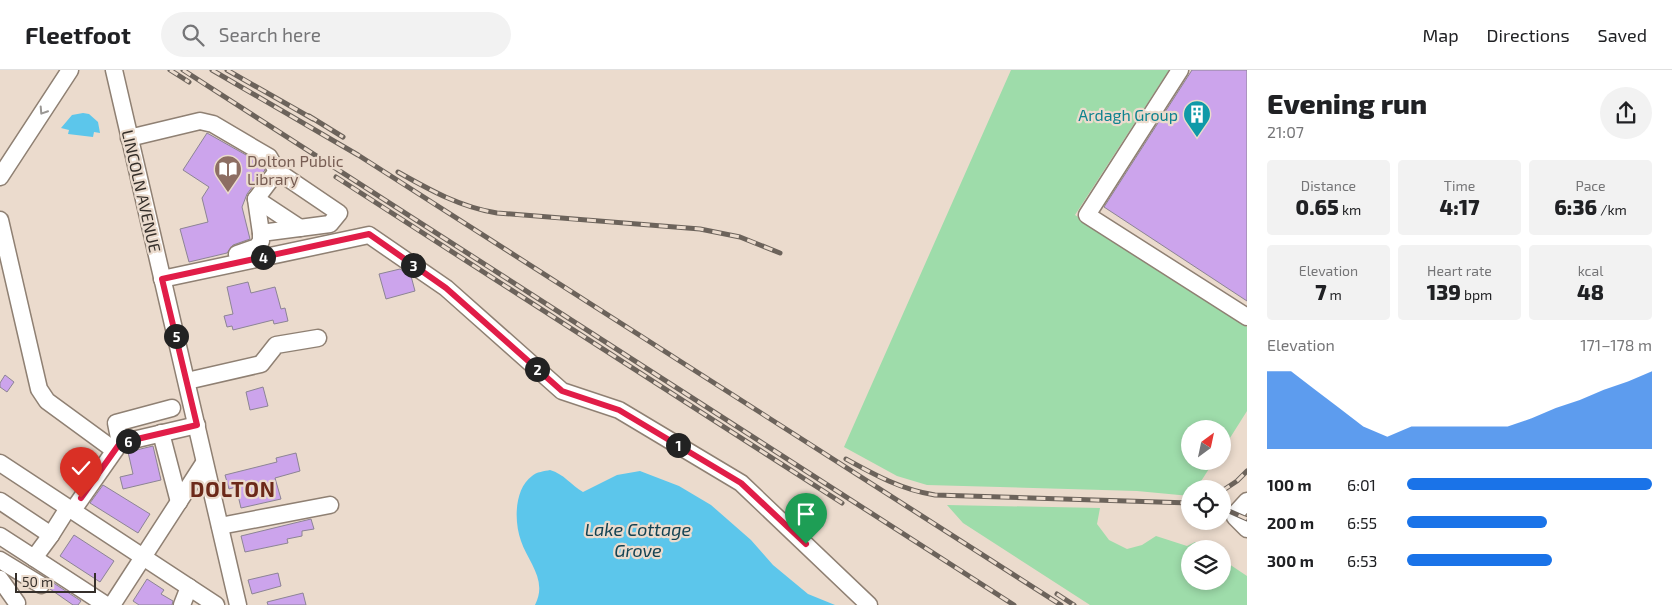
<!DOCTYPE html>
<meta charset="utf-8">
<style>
:root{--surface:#fff;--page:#f2f2f2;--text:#202124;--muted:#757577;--line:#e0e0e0;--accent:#1a73e8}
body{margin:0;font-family:"Exo 2",sans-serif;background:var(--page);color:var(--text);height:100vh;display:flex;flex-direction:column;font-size:19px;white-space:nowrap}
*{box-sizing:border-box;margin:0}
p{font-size:16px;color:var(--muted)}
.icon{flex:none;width:28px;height:28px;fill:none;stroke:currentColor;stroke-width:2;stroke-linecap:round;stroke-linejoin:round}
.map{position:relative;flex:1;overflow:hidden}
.details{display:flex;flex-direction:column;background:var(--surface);width:425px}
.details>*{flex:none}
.needle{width:32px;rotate:33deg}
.buttons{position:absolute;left:1181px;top:350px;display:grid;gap:10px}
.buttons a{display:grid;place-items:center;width:50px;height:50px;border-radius:50%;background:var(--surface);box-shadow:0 2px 8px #0003;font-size:25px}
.scale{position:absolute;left:15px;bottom:12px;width:81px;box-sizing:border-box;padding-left:5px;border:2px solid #352f2a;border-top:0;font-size:14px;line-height:18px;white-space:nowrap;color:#352f2a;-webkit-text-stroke:4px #ebdbcd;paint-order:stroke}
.pin{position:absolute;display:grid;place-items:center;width:42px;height:42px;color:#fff;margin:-51px -21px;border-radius:50% 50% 50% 0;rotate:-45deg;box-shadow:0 0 5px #0007}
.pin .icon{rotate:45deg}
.km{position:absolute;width:25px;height:25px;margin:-12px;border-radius:50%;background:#222;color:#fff;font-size:14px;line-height:25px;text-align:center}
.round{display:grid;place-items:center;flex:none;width:52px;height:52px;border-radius:26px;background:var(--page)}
.head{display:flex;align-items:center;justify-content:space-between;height:85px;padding:0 20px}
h1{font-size:28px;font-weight:800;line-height:38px}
.stats{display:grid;grid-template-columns:repeat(3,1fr);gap:8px;height:85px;padding:5px 20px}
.stats div{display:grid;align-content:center;border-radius:5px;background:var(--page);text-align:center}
.stats b{font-size:21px;font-weight:800}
.stats small{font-size:14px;font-weight:400}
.stats p{font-size:14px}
.chart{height:140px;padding:10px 20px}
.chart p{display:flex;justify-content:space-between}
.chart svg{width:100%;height:90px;margin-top:5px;fill:var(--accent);opacity:.7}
ul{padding:0 20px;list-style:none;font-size:16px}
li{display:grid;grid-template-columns:80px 60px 1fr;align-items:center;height:38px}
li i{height:12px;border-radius:6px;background:var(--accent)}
header{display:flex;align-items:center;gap:30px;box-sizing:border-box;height:70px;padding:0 25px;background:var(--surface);border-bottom:1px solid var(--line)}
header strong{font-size:24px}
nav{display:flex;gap:28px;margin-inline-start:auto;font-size:18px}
.search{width:350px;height:45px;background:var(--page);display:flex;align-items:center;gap:12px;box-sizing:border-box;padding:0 18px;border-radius:28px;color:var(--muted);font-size:19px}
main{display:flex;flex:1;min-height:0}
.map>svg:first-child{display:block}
.green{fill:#9edcaa}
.water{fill:#5cc6eb}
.building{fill:#cca4ec;stroke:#8c8494}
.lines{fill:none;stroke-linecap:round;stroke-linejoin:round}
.minor-casing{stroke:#8f8073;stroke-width:19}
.minor{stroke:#fff;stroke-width:16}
.rail-casing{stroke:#6c635b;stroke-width:5}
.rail{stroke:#ebdbcd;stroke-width:3;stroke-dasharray:9;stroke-linecap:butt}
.oneway{stroke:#9a9794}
.route-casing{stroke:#fff;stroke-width:10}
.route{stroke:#e11d48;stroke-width:6}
.labels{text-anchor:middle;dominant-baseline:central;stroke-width:4.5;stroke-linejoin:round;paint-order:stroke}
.culture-label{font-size:16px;fill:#0d838f;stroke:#ebdbcd;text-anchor:end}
.education-label{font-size:16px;fill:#785e54;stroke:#ebdbcd;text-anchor:start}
.street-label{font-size:16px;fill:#352f2a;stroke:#ebdbcd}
.water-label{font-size:18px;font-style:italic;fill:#134252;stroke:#ebdbcd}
.district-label{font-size:21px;font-weight:bold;letter-spacing:1px;fill:#6c2919;stroke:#ebdbcd}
</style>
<header>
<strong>Fleetfoot</strong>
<div class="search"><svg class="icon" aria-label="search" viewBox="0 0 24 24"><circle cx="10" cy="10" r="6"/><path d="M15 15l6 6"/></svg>Search here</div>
<nav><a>Map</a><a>Directions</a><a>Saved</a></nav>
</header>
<main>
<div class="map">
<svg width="1247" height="535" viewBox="0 0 1247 535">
<rect width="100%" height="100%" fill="#ebdbcd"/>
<g class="green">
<path d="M1011,0h158l-94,145 172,112v84l-24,38 -1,-20h-32v32h24l-18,28h-6v7l-53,-5 -210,-6 -30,-9 -53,-29z"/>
<path d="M947,435l153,3 -3,16 12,16 18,9 15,-4 14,-9 31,10 8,-4 10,7h-15v32h32l1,-21 24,16v29h-157l-127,-82z"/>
</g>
<g class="water">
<path d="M83,43l6,1 9,8 2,11 -6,-1 -1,5 -25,-3 1,-4 -8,-2 11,-13z"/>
<path d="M550,400c14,4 21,15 33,22l34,-17 23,-4 39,15 32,19 40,35 22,25 35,29 27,11h-300c13,-25 -7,-43 -14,-64 -7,-19 -7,-52 11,-65 4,-4 13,-5 18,-6z"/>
</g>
<g class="building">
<path d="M1192,0h55v231l-143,-94z"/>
<path d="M207,63l55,31 3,6 -18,24 -5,13 8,32 -17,6 -6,8 -38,9 -9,-33 28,-7 -6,-24 7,-11 -26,-17z"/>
<path d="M400,199l11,7 4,15 -29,8 -7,-25z"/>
<path d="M248,212l3,11 24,-6 6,22 4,-1 3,13 -14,3 -1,-4 -40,10 -1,-4 -5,1 -3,-11 9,-2 -6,-27z"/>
<path d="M5,305l9,7 -7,10 -7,-5v-4z"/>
<path d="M263,317l5,19 -18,4 -4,-18z"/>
<path d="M153,376l8,34 -38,9 -3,-12 13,-3 -5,-22z"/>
<path d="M296,383l4,18 -25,7 6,21 -40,9 -5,-21 -7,2 -4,-14 52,-13 -1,-4z"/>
<path d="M103,415l47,29 -12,19 -48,-30z"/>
<path d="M311,449l3,10 -12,2v5l-15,3 1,4 -43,9 -4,-16z"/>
<path d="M74,465l40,26 -14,21 -40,-26z"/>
<path d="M278,503l3,13 -29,8 -4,-14z"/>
<path d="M147,509l17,11 -3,4 12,7 -1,4h-33l-6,-4z"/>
<path d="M52,512l29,19 -3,4h-5l-23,-16z"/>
<path d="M303,523l3,12h-38l-1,-3z"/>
</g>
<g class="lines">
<g class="minor-casing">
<g id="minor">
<path d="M114,0l124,535"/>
<path d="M1180,0l-93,145 160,102"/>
<path d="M129,68l71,-17 13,3 56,33 8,14 62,42 -9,11 -69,9v8l-4,6 -20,7"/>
<path d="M0,107l70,-107"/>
<path d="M256,129l44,29"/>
<path d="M0,150l39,169 8,12 67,49"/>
<path d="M261,163l-5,-34 21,-28"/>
<path d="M162,209l207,-44 77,53 116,103 57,19 122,73 128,122"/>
<path d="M187,311l74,-17 15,-19 42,-7"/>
<path d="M172,338l-56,15 4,20 77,-18"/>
<path d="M161,363l18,69"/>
<path d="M0,393l216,142"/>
<path d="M0,431l51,34 17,-27"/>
<path d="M1247,431l-11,12 -1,4 12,12"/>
<path d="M73,440l47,-67"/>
<path d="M220,456l110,-21"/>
<path d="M0,466l34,22 17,-23"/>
<path d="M34,488l72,47"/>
<path d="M0,490l41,25"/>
<path d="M0,509l17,24"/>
<path d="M112,535l92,-142"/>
<path d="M182,535l7,-18"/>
</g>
</g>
<use href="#minor" class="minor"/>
<g class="rail-casing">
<g id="rail">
<path d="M170,0l19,12"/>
<path d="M183,0l831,535"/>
<path d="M212,0l146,85 703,450"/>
<path d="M227,0l86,49"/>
<path d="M309,46l34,21"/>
<path d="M398,102c32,18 62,35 99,41l203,16 40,8 40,16"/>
<path d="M336,107l506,326"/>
<path d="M846,389c29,16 56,31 89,36l255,8"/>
<path d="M1222,421l15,-10 10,-10"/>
<path d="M1222,438l25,11"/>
<path d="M1057,524l17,11"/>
</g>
</g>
<use href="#rail" class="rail"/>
</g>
<defs><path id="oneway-chevron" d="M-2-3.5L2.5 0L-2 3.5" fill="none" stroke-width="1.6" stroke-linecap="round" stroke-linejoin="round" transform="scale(1.25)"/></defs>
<use class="oneway" href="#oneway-chevron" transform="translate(43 41) rotate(123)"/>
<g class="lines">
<g class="route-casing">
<path id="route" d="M81,428l39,-55 77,-18 -35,-146 207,-45 77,54 116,103 57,19 122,73 65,61"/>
</g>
<use href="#route" class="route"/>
</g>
<defs>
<g id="building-pin" transform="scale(1.4375)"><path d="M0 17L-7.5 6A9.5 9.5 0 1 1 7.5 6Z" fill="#0f9aa8" stroke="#ebdbcd"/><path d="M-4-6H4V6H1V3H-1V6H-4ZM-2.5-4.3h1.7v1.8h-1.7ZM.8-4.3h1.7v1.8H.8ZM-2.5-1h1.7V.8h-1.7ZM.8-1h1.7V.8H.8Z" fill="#fff"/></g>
<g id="library-pin" transform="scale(1.4375)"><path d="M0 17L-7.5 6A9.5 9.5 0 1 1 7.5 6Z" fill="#8d6e63" stroke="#ebdbcd"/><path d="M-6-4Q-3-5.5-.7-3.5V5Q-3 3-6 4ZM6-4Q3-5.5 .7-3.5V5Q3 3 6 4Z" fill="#fff"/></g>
</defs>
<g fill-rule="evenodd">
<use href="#building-pin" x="1197" y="44"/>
<use href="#library-pin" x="228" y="99"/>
</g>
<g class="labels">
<g class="culture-label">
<text x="1178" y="44">Ardagh Group</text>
</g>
<g class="education-label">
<text x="247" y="90">Dolton Public<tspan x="247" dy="18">Library</tspan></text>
</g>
<g class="street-label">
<text transform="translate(142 121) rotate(77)">LINCOLN AVENUE</text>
</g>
<g class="water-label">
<text x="638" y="459">Lake Cottage<tspan x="638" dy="21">Grove</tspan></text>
</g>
<g class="district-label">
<text x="233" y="418">DOLTON</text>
</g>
</g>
</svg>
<div class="buttons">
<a><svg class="needle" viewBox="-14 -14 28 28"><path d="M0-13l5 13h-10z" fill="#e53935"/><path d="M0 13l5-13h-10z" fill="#757577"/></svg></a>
<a><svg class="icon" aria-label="locate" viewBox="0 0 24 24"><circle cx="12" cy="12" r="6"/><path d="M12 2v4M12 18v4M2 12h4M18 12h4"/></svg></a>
<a><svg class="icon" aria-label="layers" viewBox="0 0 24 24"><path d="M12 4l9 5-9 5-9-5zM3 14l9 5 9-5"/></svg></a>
</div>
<div class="scale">50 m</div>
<div class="pin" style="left:806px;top:474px;background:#1e9e55"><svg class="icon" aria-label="arrive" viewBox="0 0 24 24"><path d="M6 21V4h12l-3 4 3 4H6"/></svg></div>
<div class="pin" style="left:81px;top:428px;background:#d93025"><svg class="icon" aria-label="check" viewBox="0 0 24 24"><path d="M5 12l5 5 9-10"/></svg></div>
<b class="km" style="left:678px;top:375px">1</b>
<b class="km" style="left:537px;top:299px">2</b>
<b class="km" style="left:413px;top:195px">3</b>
<b class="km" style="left:263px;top:187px">4</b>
<b class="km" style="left:176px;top:266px">5</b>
<b class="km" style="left:128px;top:371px">6</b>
</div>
<section class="details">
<div class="head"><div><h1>Evening run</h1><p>21:07</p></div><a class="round"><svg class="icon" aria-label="share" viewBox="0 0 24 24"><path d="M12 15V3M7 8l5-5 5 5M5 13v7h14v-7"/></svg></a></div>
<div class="stats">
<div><p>Distance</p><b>0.65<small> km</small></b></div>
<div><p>Time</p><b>4:17</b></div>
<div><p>Pace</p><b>6:36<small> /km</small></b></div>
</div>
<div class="stats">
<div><p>Elevation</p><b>7<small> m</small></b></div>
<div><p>Heart rate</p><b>139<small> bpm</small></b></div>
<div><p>kcal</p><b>48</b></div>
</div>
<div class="chart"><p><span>Elevation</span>171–178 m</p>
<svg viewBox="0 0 160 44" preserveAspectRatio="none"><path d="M0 44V6L10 6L20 15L30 24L40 33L50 38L60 33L70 33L80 33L90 33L100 33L110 29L120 24L130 20L140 15L150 11L160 6V44z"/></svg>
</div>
<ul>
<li><b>100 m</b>6:01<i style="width:100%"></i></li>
<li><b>200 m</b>6:55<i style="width:57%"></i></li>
<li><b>300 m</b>6:53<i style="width:59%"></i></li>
</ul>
</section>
</main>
